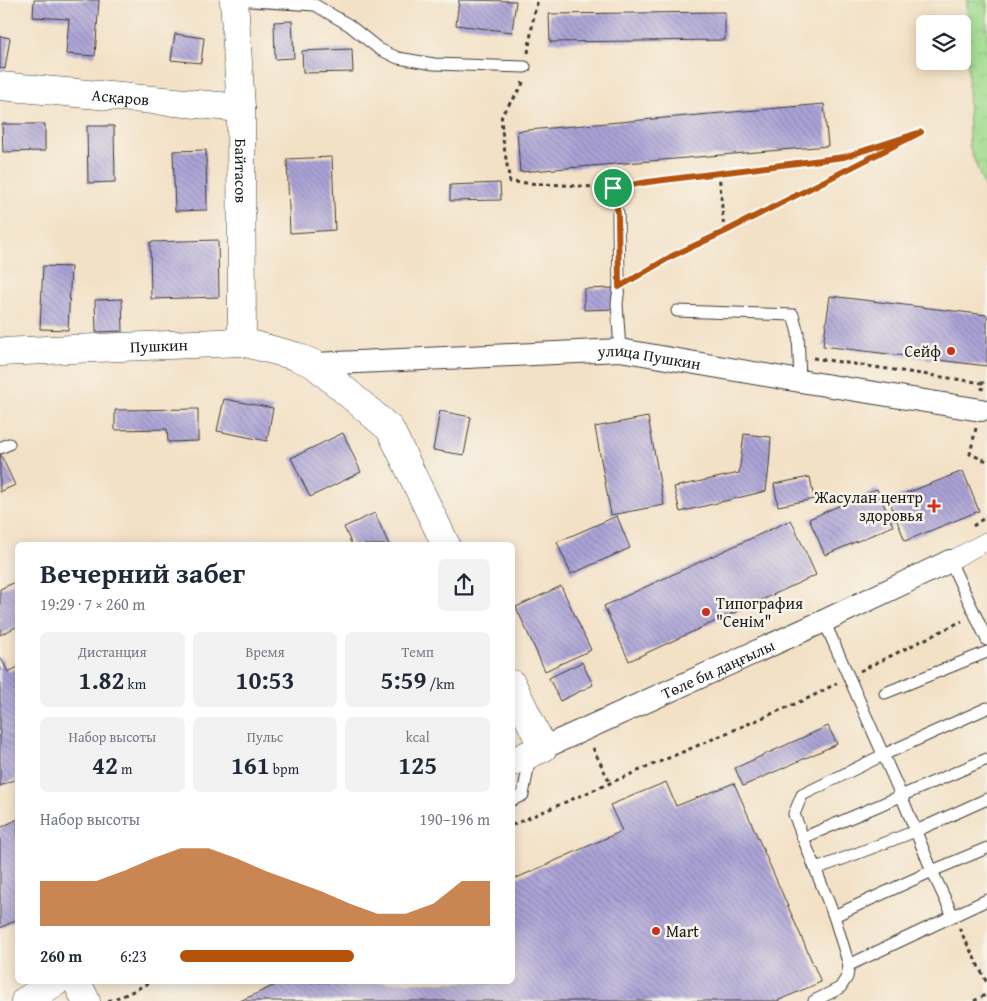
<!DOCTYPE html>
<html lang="ru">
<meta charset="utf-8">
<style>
:root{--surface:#fff;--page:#f2f2f3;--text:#1f2937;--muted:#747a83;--accent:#b45309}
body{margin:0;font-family:"Gentium Book Plus",serif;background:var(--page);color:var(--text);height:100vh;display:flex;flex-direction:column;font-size:19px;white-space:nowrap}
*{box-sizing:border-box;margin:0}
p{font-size:16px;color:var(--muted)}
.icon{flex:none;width:28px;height:28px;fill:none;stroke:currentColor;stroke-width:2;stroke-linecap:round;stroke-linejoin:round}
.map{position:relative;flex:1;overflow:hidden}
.drawer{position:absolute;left:15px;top:542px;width:500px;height:442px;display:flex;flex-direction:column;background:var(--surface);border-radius:8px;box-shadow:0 2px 12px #0003}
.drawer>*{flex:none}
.buttons{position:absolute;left:916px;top:15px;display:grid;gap:10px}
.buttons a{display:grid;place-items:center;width:55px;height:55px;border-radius:8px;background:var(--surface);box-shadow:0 2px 12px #0003;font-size:25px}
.pin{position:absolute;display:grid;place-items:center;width:42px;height:42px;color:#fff;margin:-21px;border:2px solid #fff;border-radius:50%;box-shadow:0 1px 5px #0007}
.round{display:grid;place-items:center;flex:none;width:52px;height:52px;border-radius:8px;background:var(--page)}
.head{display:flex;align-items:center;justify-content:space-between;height:85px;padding:0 25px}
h1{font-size:28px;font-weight:800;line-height:38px}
.figures{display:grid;grid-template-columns:repeat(3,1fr);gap:8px;height:85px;padding:5px 25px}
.figures div{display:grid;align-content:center;border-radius:8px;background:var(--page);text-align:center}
.figures b{font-size:25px;font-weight:800}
.figures small{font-size:14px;font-weight:400}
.figures p{font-size:14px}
.chart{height:140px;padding:10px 25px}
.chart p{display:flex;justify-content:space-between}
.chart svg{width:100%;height:90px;margin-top:5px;fill:var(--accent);opacity:.7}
ul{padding:0 25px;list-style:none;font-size:16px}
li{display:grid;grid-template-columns:80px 60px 1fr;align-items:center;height:38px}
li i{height:12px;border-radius:6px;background:var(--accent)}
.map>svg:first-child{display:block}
.park{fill:url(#park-crowns);stroke:#5e7c55}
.building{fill:url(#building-back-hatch)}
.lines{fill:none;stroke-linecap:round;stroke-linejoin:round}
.service-casing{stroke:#3c3a36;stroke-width:13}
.pedestrian-casing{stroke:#3c3a36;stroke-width:19}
.minor-casing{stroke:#3c3a36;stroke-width:24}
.tertiary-casing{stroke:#3c3a36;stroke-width:29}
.path{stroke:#3c3a36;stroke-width:3;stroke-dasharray:4 4;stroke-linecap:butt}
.service{stroke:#fff;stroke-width:11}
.pedestrian{stroke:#fff;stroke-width:18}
.minor{stroke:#fff;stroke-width:22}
.tertiary{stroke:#fff;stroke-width:28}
.route-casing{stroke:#fff;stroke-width:10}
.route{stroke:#b45309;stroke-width:6}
.poi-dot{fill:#c8321e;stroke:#f7f3e8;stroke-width:2}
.labels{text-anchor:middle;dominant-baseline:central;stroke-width:5;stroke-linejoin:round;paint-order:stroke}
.street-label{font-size:16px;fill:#1c1c1c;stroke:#f7f3e8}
.poi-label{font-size:16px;fill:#1c1c1c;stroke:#f7f3e8;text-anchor:end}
</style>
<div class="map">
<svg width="987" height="1001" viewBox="0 0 987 1001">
<defs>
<pattern id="park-crowns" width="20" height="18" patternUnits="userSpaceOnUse" patternTransform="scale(1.25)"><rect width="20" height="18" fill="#a0db8e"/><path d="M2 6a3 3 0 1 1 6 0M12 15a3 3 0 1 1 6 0" fill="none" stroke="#89bb7a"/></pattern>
<pattern id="building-back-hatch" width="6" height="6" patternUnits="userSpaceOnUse" patternTransform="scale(1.25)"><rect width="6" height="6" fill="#aba3d7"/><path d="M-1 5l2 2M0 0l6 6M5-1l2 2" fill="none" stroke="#8a84ae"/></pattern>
</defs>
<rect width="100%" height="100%" fill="#f7f3e8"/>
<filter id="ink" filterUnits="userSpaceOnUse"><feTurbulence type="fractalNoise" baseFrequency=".02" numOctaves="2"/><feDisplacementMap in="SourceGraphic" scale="10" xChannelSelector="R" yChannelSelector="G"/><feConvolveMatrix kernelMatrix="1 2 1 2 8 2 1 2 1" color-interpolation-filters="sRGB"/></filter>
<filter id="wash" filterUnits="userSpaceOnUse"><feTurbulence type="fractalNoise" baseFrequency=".0096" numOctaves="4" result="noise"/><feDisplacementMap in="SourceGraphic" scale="20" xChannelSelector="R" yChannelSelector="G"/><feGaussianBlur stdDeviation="1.12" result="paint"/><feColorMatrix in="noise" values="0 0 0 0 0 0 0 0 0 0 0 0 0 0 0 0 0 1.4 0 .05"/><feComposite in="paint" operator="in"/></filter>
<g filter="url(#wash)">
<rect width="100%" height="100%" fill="#f3e1c6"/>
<path class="park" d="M967,0h20v194l-18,-48z"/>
<g id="blocks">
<g class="building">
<path d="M34,0h65l-4,56 -29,-2 3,-35 -36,-2z"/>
<path d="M459,0l57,1 -4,31 -56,-7z"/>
<path d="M725,12v28l-175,2 -1,-28z"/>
<path d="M292,21l2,37 -19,1 -1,-37z"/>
<path d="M175,34l29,4 -3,25 -30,-3z"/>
<path d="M0,36l10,2 -5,31 -5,-1z"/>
<path d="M352,49l1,23 -50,1 -1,-22z"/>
<path d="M824,104l4,42 -308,26 -3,-41z"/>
<path d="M2,124h43v27l-42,1z"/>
<path d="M87,126h27l1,56 -27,1z"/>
<path d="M206,150l1,60 -32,1 -2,-60z"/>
<path d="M332,157l3,73 -45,3 -3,-74z"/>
<path d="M500,183l1,17 -51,1v-16z"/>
<path d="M218,240l1,57 -68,2 -1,-57z"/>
<path d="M43,266l28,1 -3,63 -28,-1z"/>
<path d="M615,288v21l-31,1v-21z"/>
<path d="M830,296l157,19v51l-164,-20z"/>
<path d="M122,299l1,32 -27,1 -1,-32z"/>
<path d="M224,399l49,9 -6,33 -50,-10z"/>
<path d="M198,409v32l-30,1 -1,-13 -52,1v-20z"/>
<path d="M440,411l31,6 -7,38 -31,-5z"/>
<path d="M648,417l16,88 -53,10 -16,-88z"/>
<path d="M343,433l18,39 -51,25 -19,-39z"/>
<path d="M744,434l27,3 -2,29 -3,25 -86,21 -6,-25 65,-14z"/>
<path d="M0,453l15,32 -15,7z"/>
<path d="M963,471l16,40 -74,30 -16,-41z"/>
<path d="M810,477l4,22 -36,7 -4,-22z"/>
<path d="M877,489l16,37 -68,29 -16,-36z"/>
<path d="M375,513l14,32h-37l-8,-18z"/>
<path d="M617,516l13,32 -59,26 -14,-32z"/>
<path d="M791,520l25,55 -187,86 -25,-55z"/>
<path d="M18,581v45l-18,9v-46z"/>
<path d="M561,586l30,64 -46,21 -29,-64z"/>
<path d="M0,656l8,16 10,-5v56l-4,1 4,7v47l-18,8z"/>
<path d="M582,662l11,23 -33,16 -11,-23z"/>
<path d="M828,726l9,18 -94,42 -8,-18z"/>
<path d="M666,782l10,24 58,-23 87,199 -44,19h-537l42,-19h230v-102l110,-49 -12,-26z"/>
<path d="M18,819v100l-18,9v-100z"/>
</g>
</g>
</g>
<g filter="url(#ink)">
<use href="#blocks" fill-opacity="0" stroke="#3c3a36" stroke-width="1"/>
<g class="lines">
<g class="service-casing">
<g id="service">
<path d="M234,0l81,5 34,20 30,24 19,9 36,6 91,3"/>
<path d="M618,213l1,74 -2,17 3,46"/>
<path d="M677,311l116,4 5,18 2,48"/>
<path d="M0,448l9,-4"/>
<path d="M950,561l37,79"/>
<path d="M824,621l77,174 31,76 21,45"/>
<path d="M885,693l102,-41"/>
<path d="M512,800l11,-5 7,-38"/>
<path d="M803,838l-9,-24 8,-19 81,-40 104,-47"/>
<path d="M816,869l100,-38 71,-32"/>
<path d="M834,916l98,-45 55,-23"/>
<path d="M849,965l138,-65"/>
<path d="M814,1001l26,-13 7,-11 2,-12 -15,-49 -31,-78 184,-79"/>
</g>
</g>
<g class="pedestrian-casing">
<path id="pedestrian" d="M950,561l37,-20"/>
</g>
<g class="minor-casing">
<g id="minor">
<path id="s1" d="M314,364l306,-14 180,31 181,29"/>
<path id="s2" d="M543,748l281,-127 126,-60"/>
</g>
</g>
<g class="tertiary-casing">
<g id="tertiary">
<path id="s3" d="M234,0l7,108 1,234"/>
<path id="s4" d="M0,86l241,22"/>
<path id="s5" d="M0,352l242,-10 53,14 19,8 76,65 56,116"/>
<path d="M512,684l31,64 -31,14"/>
<path d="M77,982l9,19"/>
<path d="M25,1001l31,-19"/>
</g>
</g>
<g class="path">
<path d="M528,53l6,-39 4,-14"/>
<path d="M523,82c-3,12 -15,21 -21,33 -3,6 6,56 8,67l103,6"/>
<path d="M719,172l5,59"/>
<path d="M615,199l-2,-11 35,-6 196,-25 77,-25 -197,100 -52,24 -38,22"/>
<path d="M813,358l170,25 -1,7"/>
<path d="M976,428l-6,26 17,7"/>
<path d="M973,526l14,-10"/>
<path d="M860,671l102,-50"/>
<path d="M593,748l17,35"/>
<path d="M512,825l299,-128 26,-14"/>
<path d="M959,928l28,55"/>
<path d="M108,1001l19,-7 24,-12"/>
<path d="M974,1001l13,-7"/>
</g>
<use href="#service" class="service"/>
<use href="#pedestrian" class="pedestrian"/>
<use href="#minor" class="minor"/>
<use href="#tertiary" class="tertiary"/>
</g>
</g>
<g class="lines" filter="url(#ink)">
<g class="route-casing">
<path id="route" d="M921,132l-197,100 -52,24 -53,31 -1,-73 -5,-26 35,-6 196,-25z"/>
</g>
<use href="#route" class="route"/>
</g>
<g class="poi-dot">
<circle cx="951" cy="351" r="5"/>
<path d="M931.5 498.5h5v5h5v5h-5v5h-5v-5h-5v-5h5z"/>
<circle cx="706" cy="612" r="5"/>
<circle cx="656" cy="931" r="5"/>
</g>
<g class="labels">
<g class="street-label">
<text stroke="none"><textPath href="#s4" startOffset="121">Асқаров</textPath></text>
<text stroke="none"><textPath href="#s3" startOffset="171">Байтасов</textPath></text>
<text stroke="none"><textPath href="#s5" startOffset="159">Пушкин</textPath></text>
<text stroke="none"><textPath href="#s1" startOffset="336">улица Пушкин</textPath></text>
<text stroke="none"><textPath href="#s2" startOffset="192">Төле би даңғылы</textPath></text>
</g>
<g class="poi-label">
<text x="941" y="351">Сейф</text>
<text x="923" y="497">Жасулан центр<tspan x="923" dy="18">здоровья</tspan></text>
<text x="716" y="603" text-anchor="start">Типография<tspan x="716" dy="18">"Сенім"</tspan></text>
<text x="666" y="931" text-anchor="start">Mart</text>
</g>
</g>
</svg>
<div class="buttons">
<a><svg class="icon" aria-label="layers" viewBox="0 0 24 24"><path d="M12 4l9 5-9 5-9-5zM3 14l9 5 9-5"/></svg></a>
</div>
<div class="pin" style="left:613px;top:188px;background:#1e9e55"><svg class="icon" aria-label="arrive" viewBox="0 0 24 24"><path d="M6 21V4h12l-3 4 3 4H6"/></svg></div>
<section class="drawer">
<div class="head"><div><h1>Вечерний забег</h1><p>19:29 · 7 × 260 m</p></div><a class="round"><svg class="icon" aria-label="share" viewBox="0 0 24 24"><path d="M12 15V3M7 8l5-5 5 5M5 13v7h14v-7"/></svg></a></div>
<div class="figures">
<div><p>Дистанция</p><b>1.82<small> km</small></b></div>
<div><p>Время</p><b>10:53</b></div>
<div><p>Темп</p><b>5:59<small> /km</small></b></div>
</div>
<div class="figures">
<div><p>Набор высоты</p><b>42<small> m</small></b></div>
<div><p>Пульс</p><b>161<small> bpm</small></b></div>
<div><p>kcal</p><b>125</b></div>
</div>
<div class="chart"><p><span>Набор высоты</span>190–196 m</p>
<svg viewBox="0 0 160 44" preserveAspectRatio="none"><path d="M0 44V22L10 22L20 22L30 17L40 11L50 6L60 6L70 11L80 17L90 22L100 27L110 33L120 38L130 38L140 33L150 22L160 22V44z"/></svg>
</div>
<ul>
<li><b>260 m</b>6:23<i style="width:56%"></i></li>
</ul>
</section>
</div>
